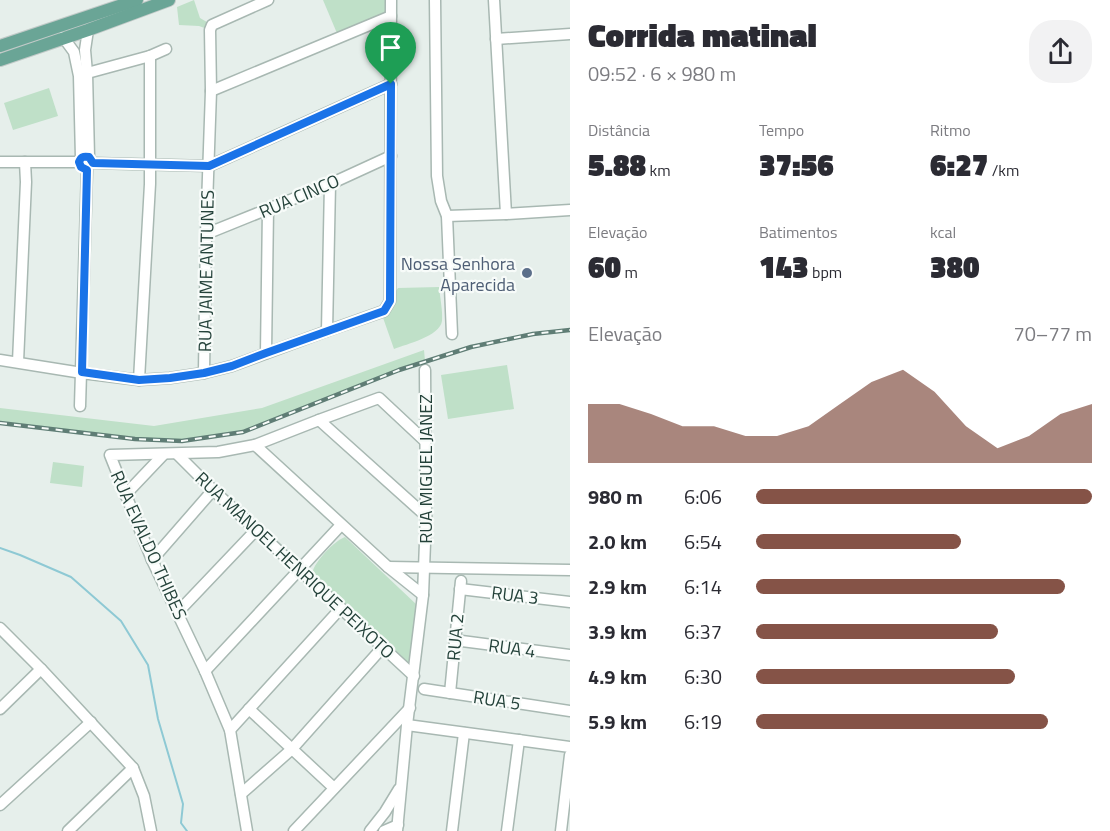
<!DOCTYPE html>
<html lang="pt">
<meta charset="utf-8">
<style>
:root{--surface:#fff;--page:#f2f2f3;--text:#2b2b33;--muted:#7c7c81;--accent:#855347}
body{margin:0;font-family:"Titillium Web",sans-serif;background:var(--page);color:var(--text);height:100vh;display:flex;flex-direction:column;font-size:22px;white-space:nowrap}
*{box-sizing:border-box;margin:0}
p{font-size:20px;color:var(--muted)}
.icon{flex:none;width:33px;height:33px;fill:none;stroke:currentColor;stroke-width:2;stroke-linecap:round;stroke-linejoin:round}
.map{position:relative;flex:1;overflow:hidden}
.sheet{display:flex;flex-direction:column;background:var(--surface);width:540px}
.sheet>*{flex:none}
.pin{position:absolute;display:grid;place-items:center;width:51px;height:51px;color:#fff;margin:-62px -26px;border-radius:50% 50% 50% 0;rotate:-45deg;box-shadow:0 0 6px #0007}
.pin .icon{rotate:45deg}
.round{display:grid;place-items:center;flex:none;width:63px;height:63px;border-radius:24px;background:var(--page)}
.head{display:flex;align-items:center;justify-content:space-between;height:102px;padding:0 18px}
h1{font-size:33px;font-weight:800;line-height:45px}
.figures{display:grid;grid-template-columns:repeat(3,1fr);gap:9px;height:102px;padding:6px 18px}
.figures div{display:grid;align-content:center}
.figures b{font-size:30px;font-weight:800}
.figures small{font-size:16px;font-weight:400}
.figures p{font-size:16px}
.chart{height:168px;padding:12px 18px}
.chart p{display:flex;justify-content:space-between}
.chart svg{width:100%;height:108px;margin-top:6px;fill:var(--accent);opacity:.7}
ul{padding:0 18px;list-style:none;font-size:20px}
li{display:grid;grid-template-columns:96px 72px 1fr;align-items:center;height:45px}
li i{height:15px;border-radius:8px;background:var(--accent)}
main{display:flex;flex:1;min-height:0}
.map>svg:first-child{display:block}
.green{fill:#bfe0c8}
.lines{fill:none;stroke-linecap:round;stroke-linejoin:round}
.stream{stroke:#8ec9d4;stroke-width:2}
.minor-casing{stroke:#a8b8b2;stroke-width:13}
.major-casing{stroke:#c2cac8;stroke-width:14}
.minor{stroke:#fff;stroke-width:10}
.major{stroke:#6aa596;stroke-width:12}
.rail-casing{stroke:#5f7d75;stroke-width:4.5}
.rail{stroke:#f7fbf9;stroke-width:2;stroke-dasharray:7;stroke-linecap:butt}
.route-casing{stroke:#fff;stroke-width:12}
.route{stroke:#1a73e8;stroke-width:8}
.service-dot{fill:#5c6f8a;stroke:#f7fbf9;stroke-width:2}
.labels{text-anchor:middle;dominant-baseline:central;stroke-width:4.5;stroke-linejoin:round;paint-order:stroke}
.street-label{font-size:18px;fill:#24423a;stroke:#f7fbf9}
.service-label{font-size:18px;fill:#4e5e75;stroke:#f7fbf9;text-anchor:end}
</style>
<main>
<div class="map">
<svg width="570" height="831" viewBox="0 0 570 831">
<rect width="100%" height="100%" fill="#e6efeb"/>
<g class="green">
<path d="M194,0l6,18 12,7 -2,5 -11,-4 -20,-1 -2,-18z"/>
<path d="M323,0h68v16l-52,22z"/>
<path d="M49,88l9,28 -45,14 -9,-27z"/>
<path d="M439,287c1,10 4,25 3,34 -2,15 -35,23 -48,28l-13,-37 17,-24z"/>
<path d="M424,350l1,11 -26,9 -156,62 -61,9 -47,-2 -135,-16v-15l154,18 108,-18z"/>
<path d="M507,365l7,44 -66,10 -7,-44z"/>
<path d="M53,462l31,4 -2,21 -32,-4z"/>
<path d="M345,537l72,68 -6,58 -4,-1 -93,-86 -2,-3c3,-12 22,-32 33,-36z"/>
</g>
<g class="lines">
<path class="stream" d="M0,548l20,7 51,22 50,44 27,44 10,54 25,85 -2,19 6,8"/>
<g class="minor-casing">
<g id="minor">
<path d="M435,0l2,176 4,25 6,15 5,118"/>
<path d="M494,0l12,214"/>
<path d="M88,30l-3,20 2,23 2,84"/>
<path d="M63,37l11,15 5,24 2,82"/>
<path d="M496,39l74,-5"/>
<path d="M80,75l70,-19 16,-7"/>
<path d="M211,91l180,-75"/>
<path d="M0,162h79"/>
<path d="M93,163l116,3 182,-82"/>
<path d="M447,216l59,-2 64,-4"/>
<path d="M206,234l124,-50 61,-28"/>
<path d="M327,331l3,-147"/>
<path d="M266,353l2,-144"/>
<path d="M0,360l82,13 57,7 31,-2 34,-5 28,-7 95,-35 57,-20 6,-10 1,-301"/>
<path d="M18,362l8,-180 -1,-20"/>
<path d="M204,373l2,-139 5,-143 -1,-61 2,-5 56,-25"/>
<path d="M139,380l11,-196v-128"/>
<path d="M80,406l7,-236"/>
<path d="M319,420l107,96"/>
<path d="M255,445l133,122 35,28"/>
<path d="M177,454l36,36 201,186"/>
<path d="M125,495l38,-40"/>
<path d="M152,560l61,-70"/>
<path d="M388,567l182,3"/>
<path d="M460,589l110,13"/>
<path d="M178,612l78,-82"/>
<path d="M0,628l41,41 92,99 11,28 7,35"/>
<path d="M454,640l116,15"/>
<path d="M205,671l136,-146"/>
<path d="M424,689l146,22"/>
<path d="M450,693l11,-112"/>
<path d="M0,709l41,-40"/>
<path d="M249,709l85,79"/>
<path d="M407,725l163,22"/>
<path d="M230,730l111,-122"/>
<path d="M241,794l51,-45 90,-101"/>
<path d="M0,805l91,-83"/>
<path d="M68,831l65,-63"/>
<path d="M247,831l-17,-101 -25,-59 -53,-111 -42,-105 108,-3 37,-7 64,-25 60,-22 46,43"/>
<path d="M294,831l116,-123"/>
<path d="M370,831l15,-19 14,-23"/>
<path d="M384,831l14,-6"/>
<path d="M397,831l10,-106 16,-130 3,-79 -1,-146"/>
<path d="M452,831l12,-98"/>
<path d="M507,831l12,-91"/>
<path d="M561,831l9,-76"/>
</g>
</g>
<g class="major-casing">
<g id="major">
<path d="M0,46l137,-46"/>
<path d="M0,60l88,-30 81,-30"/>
</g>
</g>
<use href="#minor" class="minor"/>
<use href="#major" class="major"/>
<g class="rail-casing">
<path id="rail" d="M0,423l135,16 47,2 61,-9 156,-62 72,-23 62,-13 37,-4"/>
</g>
<use href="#rail" class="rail"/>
</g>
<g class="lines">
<g class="route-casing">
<path id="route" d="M391,84l-1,217 -6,10 -118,42 -34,13 -28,7 -34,5 -31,2 -57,-8 5,-202 -6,-3 -2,-5c2,-5 4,-6 10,-5l4,6 116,3z"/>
</g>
<use href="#route" class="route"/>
</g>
<circle class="service-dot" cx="527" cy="273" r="6"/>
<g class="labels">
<g class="street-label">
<text transform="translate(299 196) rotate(-23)">RUA CINCO</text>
<text transform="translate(206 271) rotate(-89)">RUA JAIME ANTUNES</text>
<text transform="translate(425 469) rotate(-90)">RUA MIGUEL JANEZ</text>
<text transform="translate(149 545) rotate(66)">RUA EVALDO THIBES</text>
<text transform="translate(295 565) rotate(43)">RUA MANOEL HENRIQUE PEIXOTO</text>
<text transform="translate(515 595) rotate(7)">RUA 3</text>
<text transform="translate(455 637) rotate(-85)">RUA 2</text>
<text transform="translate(512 648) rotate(8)">RUA 4</text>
<text transform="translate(497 700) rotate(9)">RUA 5</text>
</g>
<g class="service-label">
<text x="515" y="263">Nossa Senhora<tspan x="515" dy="21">Aparecida</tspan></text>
</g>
</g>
</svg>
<div class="pin" style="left:391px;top:84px;background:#1e9e55"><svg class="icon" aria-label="arrive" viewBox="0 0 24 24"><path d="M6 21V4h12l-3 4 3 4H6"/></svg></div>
</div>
<section class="sheet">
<div class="head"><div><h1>Corrida matinal</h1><p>09:52 · 6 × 980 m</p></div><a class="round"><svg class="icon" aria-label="share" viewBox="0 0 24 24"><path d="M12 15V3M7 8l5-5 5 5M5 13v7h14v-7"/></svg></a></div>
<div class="figures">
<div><p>Distância</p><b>5.88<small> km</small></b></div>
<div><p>Tempo</p><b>37:56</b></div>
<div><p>Ritmo</p><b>6:27<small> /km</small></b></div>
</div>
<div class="figures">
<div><p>Elevação</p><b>60<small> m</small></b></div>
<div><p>Batimentos</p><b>143<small> bpm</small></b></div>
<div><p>kcal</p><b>380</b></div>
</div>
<div class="chart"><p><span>Elevação</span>70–77 m</p>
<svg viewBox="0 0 160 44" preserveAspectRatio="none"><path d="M0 44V20L10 20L20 24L30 29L40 29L50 33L60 33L70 29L80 20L90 11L100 6L110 15L120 29L130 38L140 33L150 24L160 20V44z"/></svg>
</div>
<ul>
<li><b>980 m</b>6:06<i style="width:100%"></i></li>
<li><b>2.0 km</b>6:54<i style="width:61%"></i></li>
<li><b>2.9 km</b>6:14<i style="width:92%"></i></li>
<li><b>3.9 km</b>6:37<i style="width:72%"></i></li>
<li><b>4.9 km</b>6:30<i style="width:77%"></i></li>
<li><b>5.9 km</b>6:19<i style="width:87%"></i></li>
</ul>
</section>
</main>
